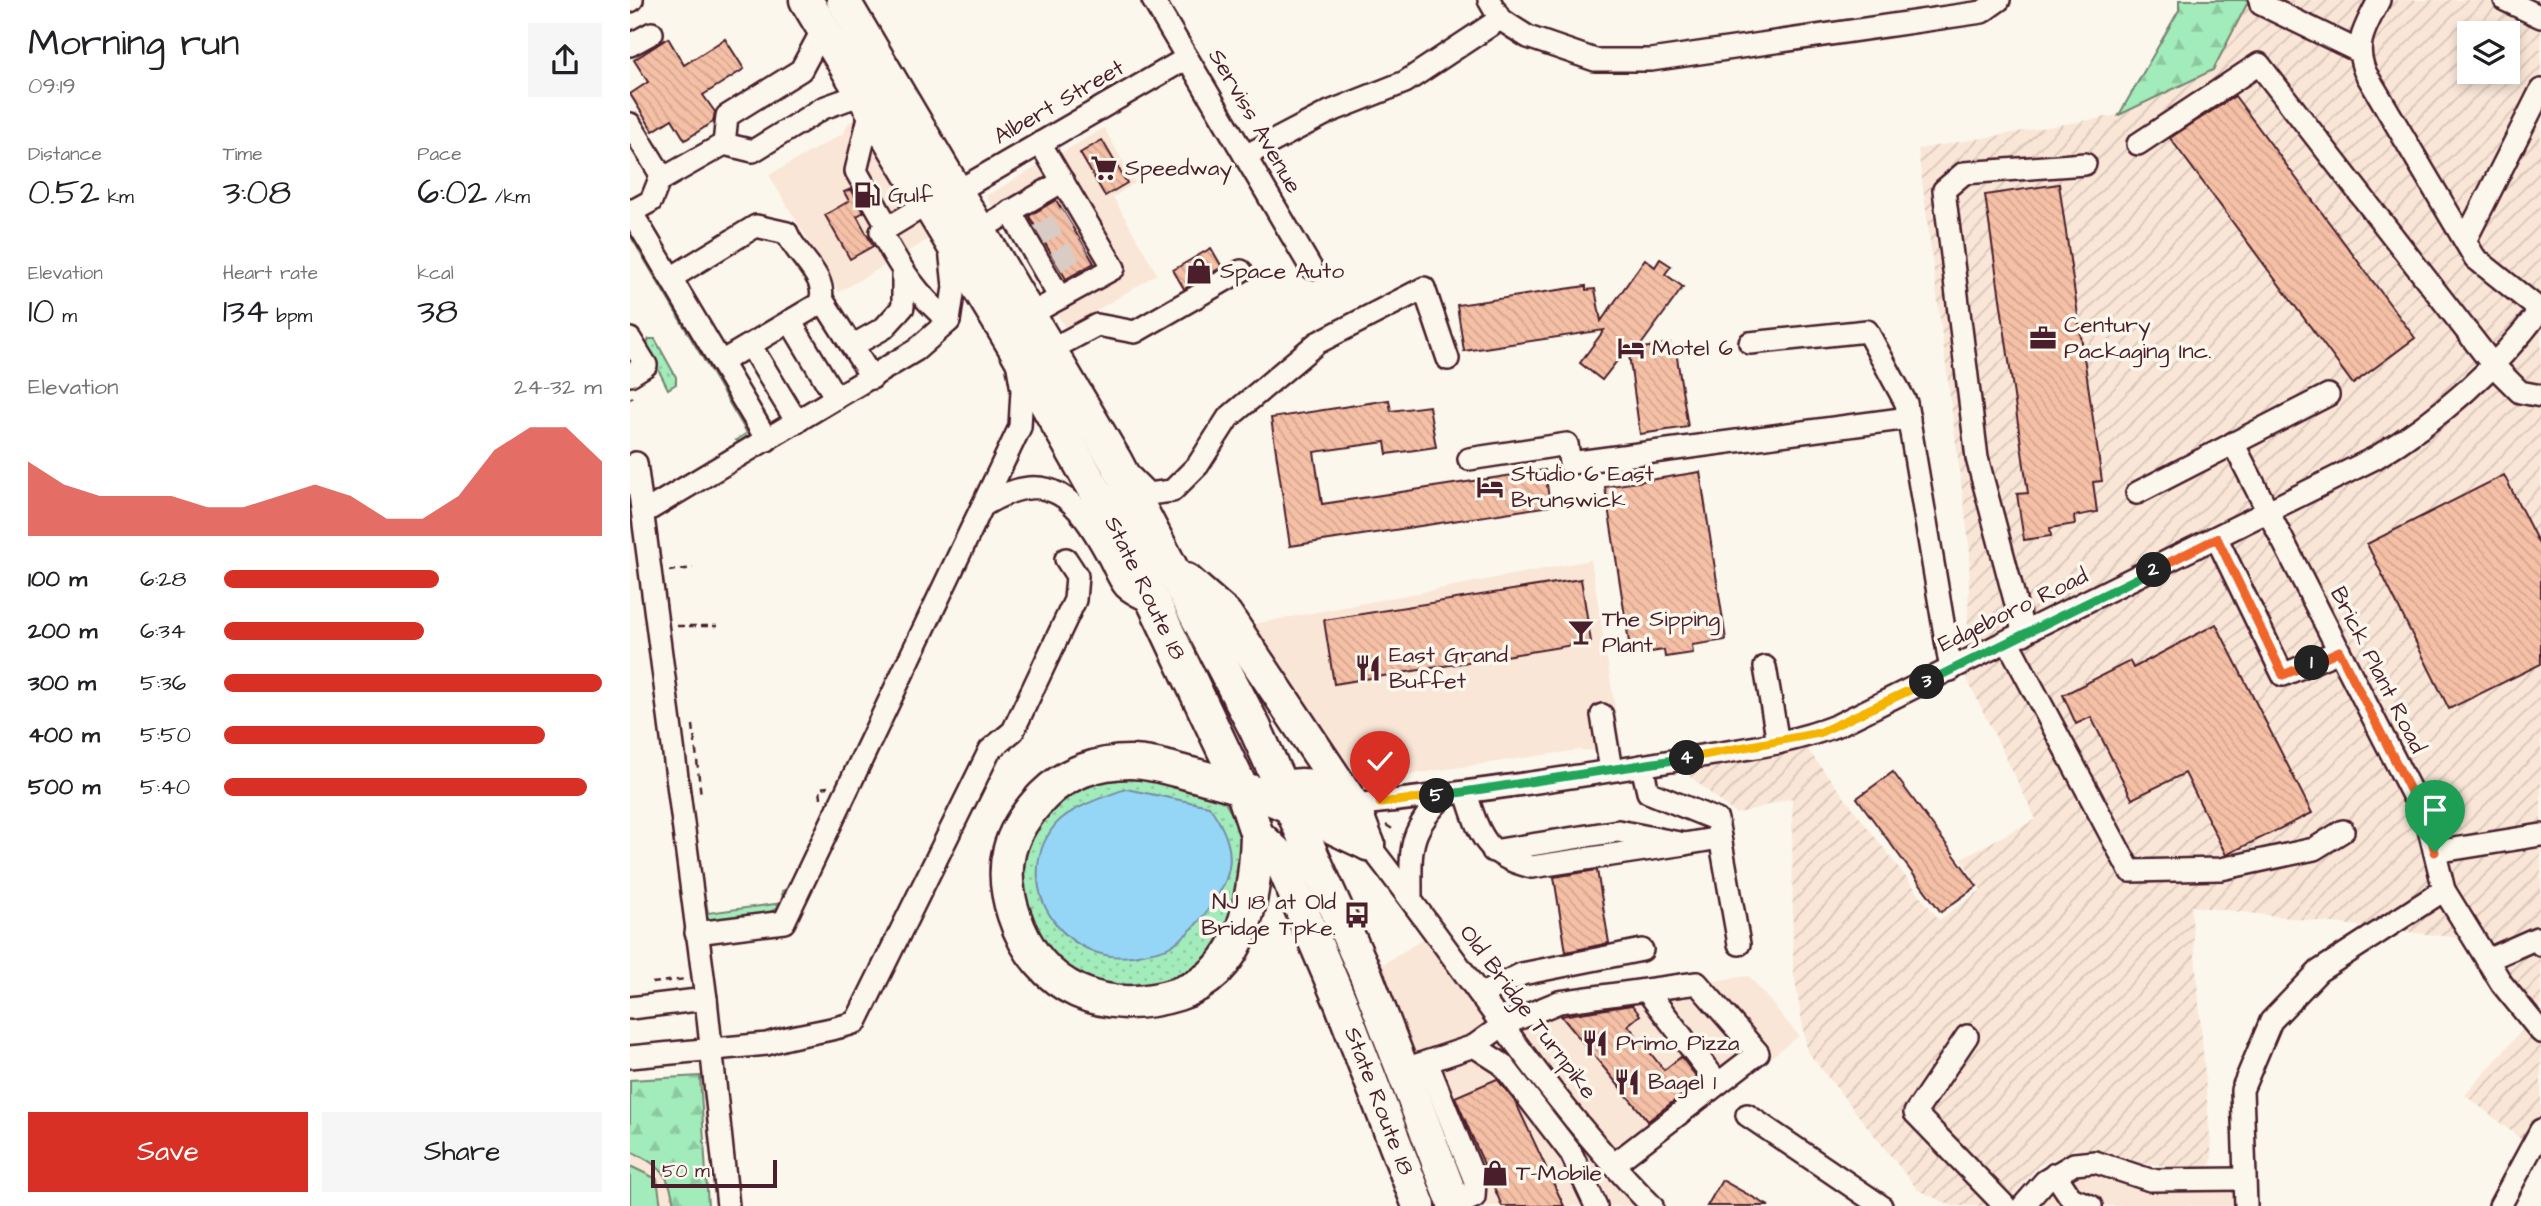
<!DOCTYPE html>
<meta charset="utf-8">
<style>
:root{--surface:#fff;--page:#f6f6f6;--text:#202124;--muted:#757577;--accent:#d93025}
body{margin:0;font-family:"Architects Daughter",sans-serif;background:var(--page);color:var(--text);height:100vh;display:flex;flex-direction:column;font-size:26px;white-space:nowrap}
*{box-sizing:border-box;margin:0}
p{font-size:23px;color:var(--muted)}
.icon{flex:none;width:38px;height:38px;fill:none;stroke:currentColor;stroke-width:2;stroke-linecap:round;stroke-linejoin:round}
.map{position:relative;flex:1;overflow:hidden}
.panel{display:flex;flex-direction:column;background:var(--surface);width:630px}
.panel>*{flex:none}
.tools{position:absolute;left:1827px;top:21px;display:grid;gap:14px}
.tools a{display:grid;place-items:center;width:63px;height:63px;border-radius:0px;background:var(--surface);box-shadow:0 4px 10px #0003;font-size:35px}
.scale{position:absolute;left:21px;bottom:18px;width:126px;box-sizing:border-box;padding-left:7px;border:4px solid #4a1f2b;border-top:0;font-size:19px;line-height:24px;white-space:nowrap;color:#4a1f2b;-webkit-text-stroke:5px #fbf7ec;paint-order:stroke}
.pin{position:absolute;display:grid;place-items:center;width:60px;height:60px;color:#fff;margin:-72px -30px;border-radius:50% 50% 50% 0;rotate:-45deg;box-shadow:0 0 7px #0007}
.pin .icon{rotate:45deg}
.km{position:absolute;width:35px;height:35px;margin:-18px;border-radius:50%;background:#222;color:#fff;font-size:19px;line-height:35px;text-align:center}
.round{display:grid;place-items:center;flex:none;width:74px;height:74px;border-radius:0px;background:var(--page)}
.headline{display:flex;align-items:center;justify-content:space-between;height:119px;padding:0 28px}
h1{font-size:38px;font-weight:600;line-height:52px}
.stats{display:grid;grid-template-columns:repeat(3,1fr);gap:10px;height:119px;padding:7px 28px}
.stats div{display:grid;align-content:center}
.stats b{font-size:35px;font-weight:600}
.stats small{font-size:19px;font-weight:400}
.stats p{font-size:19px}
.chart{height:196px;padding:14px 28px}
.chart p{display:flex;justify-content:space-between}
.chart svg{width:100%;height:126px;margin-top:7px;fill:var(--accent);opacity:.7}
.cta{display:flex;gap:14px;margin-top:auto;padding:14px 28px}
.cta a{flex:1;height:80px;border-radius:0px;background:var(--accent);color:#fff;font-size:28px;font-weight:600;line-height:80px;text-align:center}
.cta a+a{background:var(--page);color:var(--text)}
ul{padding:0 28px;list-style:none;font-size:23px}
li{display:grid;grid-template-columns:112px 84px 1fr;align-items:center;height:52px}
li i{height:18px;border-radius:9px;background:var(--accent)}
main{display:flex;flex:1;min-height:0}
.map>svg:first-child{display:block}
.built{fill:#f9e6d7}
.industrial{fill:url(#industrial-furrows);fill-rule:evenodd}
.grass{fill:url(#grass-dots);stroke:#768572;stroke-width:2}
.forest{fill:url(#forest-firs);stroke:#768572;stroke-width:2}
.green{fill:#a2ebba;stroke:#768572;stroke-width:2}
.water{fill:#95d6f6;stroke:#778da5;stroke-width:2}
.building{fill:url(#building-back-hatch);stroke:#4a1f2b;stroke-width:2}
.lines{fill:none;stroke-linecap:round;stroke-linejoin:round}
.minor-tunnel{stroke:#d8ccc5;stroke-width:21;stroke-dasharray:21 10;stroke-linecap:butt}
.minor-casing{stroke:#4a1f2b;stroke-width:26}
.highway-casing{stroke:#4a1f2b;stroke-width:37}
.path{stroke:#4a1f2b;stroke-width:2.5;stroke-dasharray:7 5;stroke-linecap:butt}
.minor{stroke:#fbf7ec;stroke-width:21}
.highway{stroke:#fbf7ec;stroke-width:32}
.split-1-casing{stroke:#fff;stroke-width:14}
.split-2-casing{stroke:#fff;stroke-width:14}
.split-3-casing{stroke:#fff;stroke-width:14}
.split-4-casing{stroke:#fff;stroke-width:14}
.split-5-casing{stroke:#fff;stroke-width:14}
.split-6-casing{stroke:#fff;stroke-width:14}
.split-1{stroke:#f0652b;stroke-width:9}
.split-2{stroke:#f0652b;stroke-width:9}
.split-3{stroke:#22a559;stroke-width:9}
.split-4{stroke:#f5b400;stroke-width:9}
.split-5{stroke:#22a559;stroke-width:9}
.split-6{stroke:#f5b400;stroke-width:9}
.labels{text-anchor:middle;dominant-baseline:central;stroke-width:7;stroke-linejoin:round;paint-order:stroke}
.street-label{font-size:23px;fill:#4a1f2b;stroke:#fbf7ec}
.poi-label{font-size:23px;fill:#4a1f2b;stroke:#fbf7ec;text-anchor:start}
</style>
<main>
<section class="panel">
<div class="headline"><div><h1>Morning run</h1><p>09:19</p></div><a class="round"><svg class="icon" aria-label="share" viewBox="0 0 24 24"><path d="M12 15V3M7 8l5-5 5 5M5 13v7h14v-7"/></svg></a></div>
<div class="stats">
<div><p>Distance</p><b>0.52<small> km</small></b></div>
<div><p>Time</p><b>3:08</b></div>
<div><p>Pace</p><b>6:02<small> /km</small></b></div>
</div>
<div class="stats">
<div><p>Elevation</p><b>10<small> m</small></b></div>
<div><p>Heart rate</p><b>134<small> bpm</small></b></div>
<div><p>kcal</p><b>38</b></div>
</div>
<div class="chart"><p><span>Elevation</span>24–32 m</p>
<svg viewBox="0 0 160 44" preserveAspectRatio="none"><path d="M0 44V18L10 26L20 30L30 30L40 30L50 34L60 34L70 30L80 26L90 30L100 38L110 38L120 30L130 14L140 6L150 6L160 18V44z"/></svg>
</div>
<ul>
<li><b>100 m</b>6:28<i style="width:57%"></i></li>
<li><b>200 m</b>6:34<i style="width:53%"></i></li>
<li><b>300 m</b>5:36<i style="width:100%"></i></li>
<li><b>400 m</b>5:50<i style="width:85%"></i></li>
<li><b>500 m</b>5:40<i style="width:96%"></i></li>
</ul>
<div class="cta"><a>Save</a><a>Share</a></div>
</section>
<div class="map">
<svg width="1911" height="1206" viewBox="0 0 1911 1206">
<defs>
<pattern id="industrial-furrows" width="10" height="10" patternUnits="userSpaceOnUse" patternTransform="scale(1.75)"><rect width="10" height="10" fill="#f9e6d7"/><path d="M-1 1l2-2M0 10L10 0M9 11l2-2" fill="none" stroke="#d7c5b9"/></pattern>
<pattern id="grass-dots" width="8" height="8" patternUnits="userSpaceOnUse" patternTransform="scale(1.75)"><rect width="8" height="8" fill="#a2ebba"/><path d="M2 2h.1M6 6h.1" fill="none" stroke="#8dc9a0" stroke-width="1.8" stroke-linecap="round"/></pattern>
<pattern id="forest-firs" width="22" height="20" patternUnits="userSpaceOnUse" patternTransform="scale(1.75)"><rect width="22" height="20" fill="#a2ebba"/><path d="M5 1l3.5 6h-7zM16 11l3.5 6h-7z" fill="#8dc9a0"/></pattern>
<pattern id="building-back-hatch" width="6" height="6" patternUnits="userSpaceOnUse" patternTransform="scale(1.75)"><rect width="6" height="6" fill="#f5c0a6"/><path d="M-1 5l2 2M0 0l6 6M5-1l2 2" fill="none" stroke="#d4a58f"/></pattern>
</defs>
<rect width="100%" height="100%" fill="#fbf7ec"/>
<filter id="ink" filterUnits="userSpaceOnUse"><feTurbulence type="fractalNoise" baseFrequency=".0143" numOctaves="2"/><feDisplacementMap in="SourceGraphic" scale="14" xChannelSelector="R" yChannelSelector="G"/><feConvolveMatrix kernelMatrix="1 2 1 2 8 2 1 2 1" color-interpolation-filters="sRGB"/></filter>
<g filter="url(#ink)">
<g class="built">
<path d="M227,118l72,121 -90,53 -70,-117 75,-42 4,-10z"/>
<path d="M474,128l31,55 -22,14 44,77 -91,55 -80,-133z"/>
<path d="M961,560l31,192 -43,-2 -187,27 -29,-5 -19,-11 -95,-136z"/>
<path d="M806,931l67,94 56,-23 190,-26 50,60 -180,135 26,35h-190l-89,-231z"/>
<path d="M0,1151l29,17 11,13 4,25h-44z"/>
<path d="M1433,1168l181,11 2,27h-223z"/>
</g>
<path class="industrial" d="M1619,0h292v1155l-76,-60 65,-73 -54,-82 -285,-34 21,255 -7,9 -84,-9 -46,-12 -37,17 -33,40h-53l-34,-16 -111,-139 -14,-83 -1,-170 -56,16 -54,-44 122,-25 135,175 42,-30 -20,-32 75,-39 -70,-142 4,-125 -52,-403 201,-34 94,-45zM1839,33h39v39h-39z"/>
<g class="grass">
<path d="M0,227l122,206 -13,9 -3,-2 11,-7 -117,-198z"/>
<path d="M19,339h6l21,38v7l-8,5 -22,-44z"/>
<path d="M497,774l94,21 17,30 8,23 -9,83 -47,47 -52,14 -48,-8 -41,-28 -24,-43 -5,-49 16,-44 43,-34z"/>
</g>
<g class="forest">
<path d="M1549,0h70l-36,70 -94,45 60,-105z"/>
<path d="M70,1076l8,130h-34c-3,-31 -15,-42 -44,-55v-71z"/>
</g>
<g class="green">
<path d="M156,889l2,3c-10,31 -53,26 -80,29l-5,-4v-18l3,1 2,13 75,-10 -1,-12z"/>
<path d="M0,1166l27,13 4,27h-31z"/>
</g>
<path class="water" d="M496,789l83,17c22,31 30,59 7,92 -12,19 -27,37 -47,49 -7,4 -18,5 -26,7 -74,19 -137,-67 -88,-129 14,-17 51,-29 71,-36z"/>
<g class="building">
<path d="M38,38l16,27 41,-26 19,30 -41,26 12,17 -2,10 -28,18 -13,-21 -19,12 -23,-37 18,-12 -14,-22z"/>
<path d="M1605,96l180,242 -62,46 -183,-246z"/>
<path d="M472,140l25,43 -22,13 -25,-43z"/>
<path d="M1429,184l43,297 -9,1 4,30 -23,4 1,8 -25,4 1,8 -27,4 -7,-46 11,-1 -43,-298z"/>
<path d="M221,189l13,23 -7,4 16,30 -23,13 -25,-44 24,-14 -5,-9z"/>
<path d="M426,200l38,63 -28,16 -37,-63z"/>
<path d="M581,248l11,19 -38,22 -11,-19z"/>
<path d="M1015,259l10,8 5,-8 11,7 -6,8 18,13 -45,62 32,-6 1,9 5,-1 12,76 -48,7 -12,-87 -26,33 -22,-17 24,-33 -140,21 -7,-46 129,-19v4l9,-1 6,32z"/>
<path d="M759,400l2,11 38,-5 7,41 -49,7 -2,-12 -71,10 8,52 223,-34 5,36 -260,40 -19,-128z"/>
<path d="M1070,472l26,168 -34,5 1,8 -28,4 -1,-7 -33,5 -26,-168z"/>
<path d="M1874,475l37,73v116l-92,45 -82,-165z"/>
<path d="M951,579l10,63 -257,42 -10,-64z"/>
<path d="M1586,624l96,189 -86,42 -41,-82 -53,26 -41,-82 -15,7 -13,-29 67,-34 3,7z"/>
<path d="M1263,772l84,114 -36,26 -84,-114z"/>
<path d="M967,870l12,73 -43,9 -12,-75z"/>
<path d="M1002,1005l8,10 -12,10 36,45 17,-13 19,24 -52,40 -87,-105z"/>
<path d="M867,1079l19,24 48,103h-62l-47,-109z"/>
<path d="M1092,1180l47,26h-62z"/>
</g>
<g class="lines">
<g class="minor-tunnel">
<path d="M409,235l28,-17"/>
<path d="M426,262l27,-17"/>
</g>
<g class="minor-casing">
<g id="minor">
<path d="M523,0l158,268"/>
<path d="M859,0l11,19 28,18 67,23h56l331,-48 17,-12"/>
<path d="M1630,0l1,4 97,47"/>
<path d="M1749,0c-13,27 -26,42 -14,72l110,186 65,52"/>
<path d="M1875,0l36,17"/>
<path d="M0,1l2,-1"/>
<path d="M0,45l22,-12"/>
<path d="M241,109l-15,62 32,56"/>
<path d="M0,124l33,54"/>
<path d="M94,144l3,-28 74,-46 22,-41"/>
<path d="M1508,144l121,-80 234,301 27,27 21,4"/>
<path d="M615,156l84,-44 76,-30 95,-63"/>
<path d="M326,192l231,-134"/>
<path d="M297,204l-46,28c19,36 36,63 68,89"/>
<path d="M0,210l137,230"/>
<path d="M380,211l50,87"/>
<path d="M1,212l20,-11 8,-20 65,-37 29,7 70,-43 39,-14"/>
<path d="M349,230l84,-49"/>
<path d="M1835,241l76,-151"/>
<path d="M41,278l85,-52 31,7c7,21 45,46 32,71l-98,58"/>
<path d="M192,299l50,79"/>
<path d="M399,315l85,-47 -74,-125"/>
<path d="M160,321l46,77"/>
<path d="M0,339l16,26 -16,10"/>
<path d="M1120,343l117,-12 39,72 45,267"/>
<path d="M120,345l47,77"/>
<path d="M222,346l32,-18 19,-21v-32"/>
<path d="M420,350l47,-25 38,7 106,-61"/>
<path d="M1603,443l195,382 16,65 58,94 39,48"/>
<path d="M839,459l98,-15 3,19 339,-45"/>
<path d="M6,463l70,536 22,207"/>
<path d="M500,476l18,18 24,-3 26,-26 30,-47 89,-75 107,-55 24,71"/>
<path d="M1507,493l191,-98"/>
<path d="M354,505c65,-40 93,-6 123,49 6,10 11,25 18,33 7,7 20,12 29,17"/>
<path d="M13,513l273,-163 33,-29 5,-34 -4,-39"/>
<path d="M1587,539l66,136 56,-24"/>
<path d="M1394,634l-47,-176 -33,-268 20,-17 121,-9"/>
<path d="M1378,642l122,229 91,-2 93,-20 29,-18"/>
<path d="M1135,667l13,76"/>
<path d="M972,715l9,55"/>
<path d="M1012,766l6,26 69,28 22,124"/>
<path d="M836,793c13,42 20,64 66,74l152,-23"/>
<path d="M723,805c106,-11 212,-26 318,-44 56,-10 114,-15 167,-36l537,-267c65,-39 120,-88 166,-149"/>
<path d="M738,844c95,120 176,253 284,362"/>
<path d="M863,851l125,-20 66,13 36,-6"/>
<path d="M1805,852l106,-17"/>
<path d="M781,897c0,-48 -4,-65 34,-102"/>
<path d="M66,933l88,-11 236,-495 2,-37 -4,-23"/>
<path d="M1857,960l50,-22 4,7"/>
<path d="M1016,990l72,93"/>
<path d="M852,994l40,-20 120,-24"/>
<path d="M0,1008l76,-9"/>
<path d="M1337,1036l-52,77 90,93"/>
<path d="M844,1046l29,-21 56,-23 138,-19 61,70 -145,112"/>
<path d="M0,1057l137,-13c29,-11 60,-11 89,-22l134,-272 23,-19 62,-131 2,-24 -11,-17"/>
<path d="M797,1062l48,119 -1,16 -19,9"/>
<path d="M772,1070l72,-24 28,18 69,89 25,53"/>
<path d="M1117,1115l134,91"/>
<path d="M1425,1174l16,24 20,8"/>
<path d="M1393,1206l22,-25 29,-17 21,-2 55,18 94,-1"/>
<path d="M1616,1206l-4,-116 29,-69 48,-50 125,-81"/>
<path d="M1870,1206l41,-76"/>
</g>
</g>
<g class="highway-casing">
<g id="highway">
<path d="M176,0l207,345 100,177 42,83 86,182 16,48 21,19 63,149 78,203"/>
<path d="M213,0l273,462 139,266 111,247 89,231"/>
<path d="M556,580l40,35 127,190 15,39"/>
<path d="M635,797c31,-21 58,-12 87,7"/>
<path d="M627,835c-2,60 -11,137 -79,159 -73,23 -140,-4 -164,-79 -16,-48 -6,-83 29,-119 22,-23 55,-34 87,-34 21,0 41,7 61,12 26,7 52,13 76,23 35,14 67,32 101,47"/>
</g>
</g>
<g class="path">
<path d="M0,399l3,-2"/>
<path d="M39,571l24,-3"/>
<path d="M47,626h40"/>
<path d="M63,725l8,71"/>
<path d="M191,798l-1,-10 8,-1"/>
<path d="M756,825l8,5"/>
<path d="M22,983l34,-4"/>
</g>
<use href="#minor" class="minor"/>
<use href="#highway" class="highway"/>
</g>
</g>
<g class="lines" filter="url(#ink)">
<g class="split-1-casing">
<path id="split-1" d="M1682,663l27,-12 89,174 7,27"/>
</g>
<g class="split-2-casing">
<path id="split-2" d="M1524,570l63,-32 66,137 29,-12"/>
</g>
<g class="split-3-casing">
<path id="split-3" d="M1297,682l227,-112"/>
</g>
<g class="split-4-casing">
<path id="split-4" d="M1057,758l132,-25 108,-51"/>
</g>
<g class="split-5-casing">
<path id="split-5" d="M807,796l250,-38"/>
</g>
<g class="split-6-casing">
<path id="split-6" d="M750,803l57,-7"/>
</g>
<use href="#split-1" class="split-1"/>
<use href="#split-2" class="split-2"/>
<use href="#split-3" class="split-3"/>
<use href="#split-4" class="split-4"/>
<use href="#split-5" class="split-5"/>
<use href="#split-6" class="split-6"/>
</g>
<defs>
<g id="supermarket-bare" transform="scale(2.1)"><path d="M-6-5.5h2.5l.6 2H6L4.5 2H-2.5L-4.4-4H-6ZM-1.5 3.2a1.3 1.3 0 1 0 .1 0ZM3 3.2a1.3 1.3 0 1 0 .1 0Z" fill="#4a1f2b" stroke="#fbf7ec" stroke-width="2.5" paint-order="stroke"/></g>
<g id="fuel-bare" transform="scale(2.1)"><path d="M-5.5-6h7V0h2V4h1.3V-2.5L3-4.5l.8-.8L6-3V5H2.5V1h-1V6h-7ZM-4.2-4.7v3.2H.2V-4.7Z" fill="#4a1f2b" stroke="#fbf7ec" stroke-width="2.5" paint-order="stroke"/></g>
<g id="shop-bare" transform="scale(2.1)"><path d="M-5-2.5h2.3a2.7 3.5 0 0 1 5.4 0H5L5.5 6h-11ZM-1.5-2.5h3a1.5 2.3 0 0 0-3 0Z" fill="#4a1f2b" stroke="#fbf7ec" stroke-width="2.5" paint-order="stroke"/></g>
<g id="office-bare" transform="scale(2.1)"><path d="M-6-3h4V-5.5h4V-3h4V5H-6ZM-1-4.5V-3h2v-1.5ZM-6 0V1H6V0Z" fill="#4a1f2b" stroke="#fbf7ec" stroke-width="2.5" paint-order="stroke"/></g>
<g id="hotel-bare" transform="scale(2.1)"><path d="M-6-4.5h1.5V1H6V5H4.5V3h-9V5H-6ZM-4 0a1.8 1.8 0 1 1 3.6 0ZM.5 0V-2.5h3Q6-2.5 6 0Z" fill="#4a1f2b" stroke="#fbf7ec" stroke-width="2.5" paint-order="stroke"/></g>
<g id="bar-bare" transform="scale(2.1)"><path d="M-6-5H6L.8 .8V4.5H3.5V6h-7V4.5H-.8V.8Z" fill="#4a1f2b" stroke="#fbf7ec" stroke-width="2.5" paint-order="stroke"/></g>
<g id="restaurant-bare" transform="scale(2.1)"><path d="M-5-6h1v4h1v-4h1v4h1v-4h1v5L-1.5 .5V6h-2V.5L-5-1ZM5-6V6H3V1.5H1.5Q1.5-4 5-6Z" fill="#4a1f2b" stroke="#fbf7ec" stroke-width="2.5" paint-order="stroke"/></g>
<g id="bus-bare" transform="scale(2.1)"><path d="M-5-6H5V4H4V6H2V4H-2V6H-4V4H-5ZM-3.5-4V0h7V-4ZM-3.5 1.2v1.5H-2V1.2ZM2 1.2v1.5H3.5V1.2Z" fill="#4a1f2b" stroke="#fbf7ec" stroke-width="2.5" paint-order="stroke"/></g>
</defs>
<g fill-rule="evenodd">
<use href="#supermarket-bare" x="474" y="168"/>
<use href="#fuel-bare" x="237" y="195"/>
<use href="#shop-bare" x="569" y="271"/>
<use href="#office-bare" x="1413" y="338"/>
<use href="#hotel-bare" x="1001" y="348"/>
<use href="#hotel-bare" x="860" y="487"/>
<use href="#bar-bare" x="951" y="632"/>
<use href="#restaurant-bare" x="738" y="668"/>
<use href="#bus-bare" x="727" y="915"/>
<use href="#restaurant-bare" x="965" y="1043"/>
<use href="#restaurant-bare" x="997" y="1082"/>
<use href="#shop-bare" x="865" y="1173"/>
</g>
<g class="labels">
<g class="street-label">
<text transform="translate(429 102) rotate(-30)">Albert Street</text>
<text transform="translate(625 121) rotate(60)">Serviss Avenue</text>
<text transform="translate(515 588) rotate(64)">State Route 18</text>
<text transform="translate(1383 610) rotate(-26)">Edgeboro Road</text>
<text transform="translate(1748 670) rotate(63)">Brick Plant Road</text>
<text transform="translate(898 1012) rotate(53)">Old Bridge Turnpike</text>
<text transform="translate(749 1101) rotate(69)">State Route 18</text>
</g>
<g class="poi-label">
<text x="495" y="168">Speedway</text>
<text x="258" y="195">Gulf</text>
<text x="590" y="271">Space Auto</text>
<text x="1434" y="325">Century<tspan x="1434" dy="26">Packaging Inc.</tspan></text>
<text x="1022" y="348">Motel 6</text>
<text x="881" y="474">Studio 6 East<tspan x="881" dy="26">Brunswick</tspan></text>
<text x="972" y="619">The Sipping<tspan x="972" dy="26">Plant</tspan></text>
<text x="759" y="655">East Grand<tspan x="759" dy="26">Buffet</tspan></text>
<text x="706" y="902" text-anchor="end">NJ 18 at Old<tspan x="706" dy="26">Bridge Tpke.</tspan></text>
<text x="986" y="1043">Primo Pizza</text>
<text x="1018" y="1082">Bagel 1</text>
<text x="886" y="1173">T-Mobile</text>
</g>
</g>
</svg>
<div class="tools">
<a><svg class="icon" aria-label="layers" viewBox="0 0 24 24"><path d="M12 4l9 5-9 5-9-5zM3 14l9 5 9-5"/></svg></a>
</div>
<div class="scale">50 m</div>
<div class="pin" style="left:1805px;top:852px;background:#1e9e55"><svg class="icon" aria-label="arrive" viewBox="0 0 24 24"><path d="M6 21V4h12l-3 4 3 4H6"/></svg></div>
<div class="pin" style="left:750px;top:803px;background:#d93025"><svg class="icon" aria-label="check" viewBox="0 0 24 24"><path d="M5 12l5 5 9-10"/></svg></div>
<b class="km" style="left:1682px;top:663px">1</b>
<b class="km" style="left:1524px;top:570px">2</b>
<b class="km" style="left:1297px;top:682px">3</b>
<b class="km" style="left:1057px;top:758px">4</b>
<b class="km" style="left:807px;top:796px">5</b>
</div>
</main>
